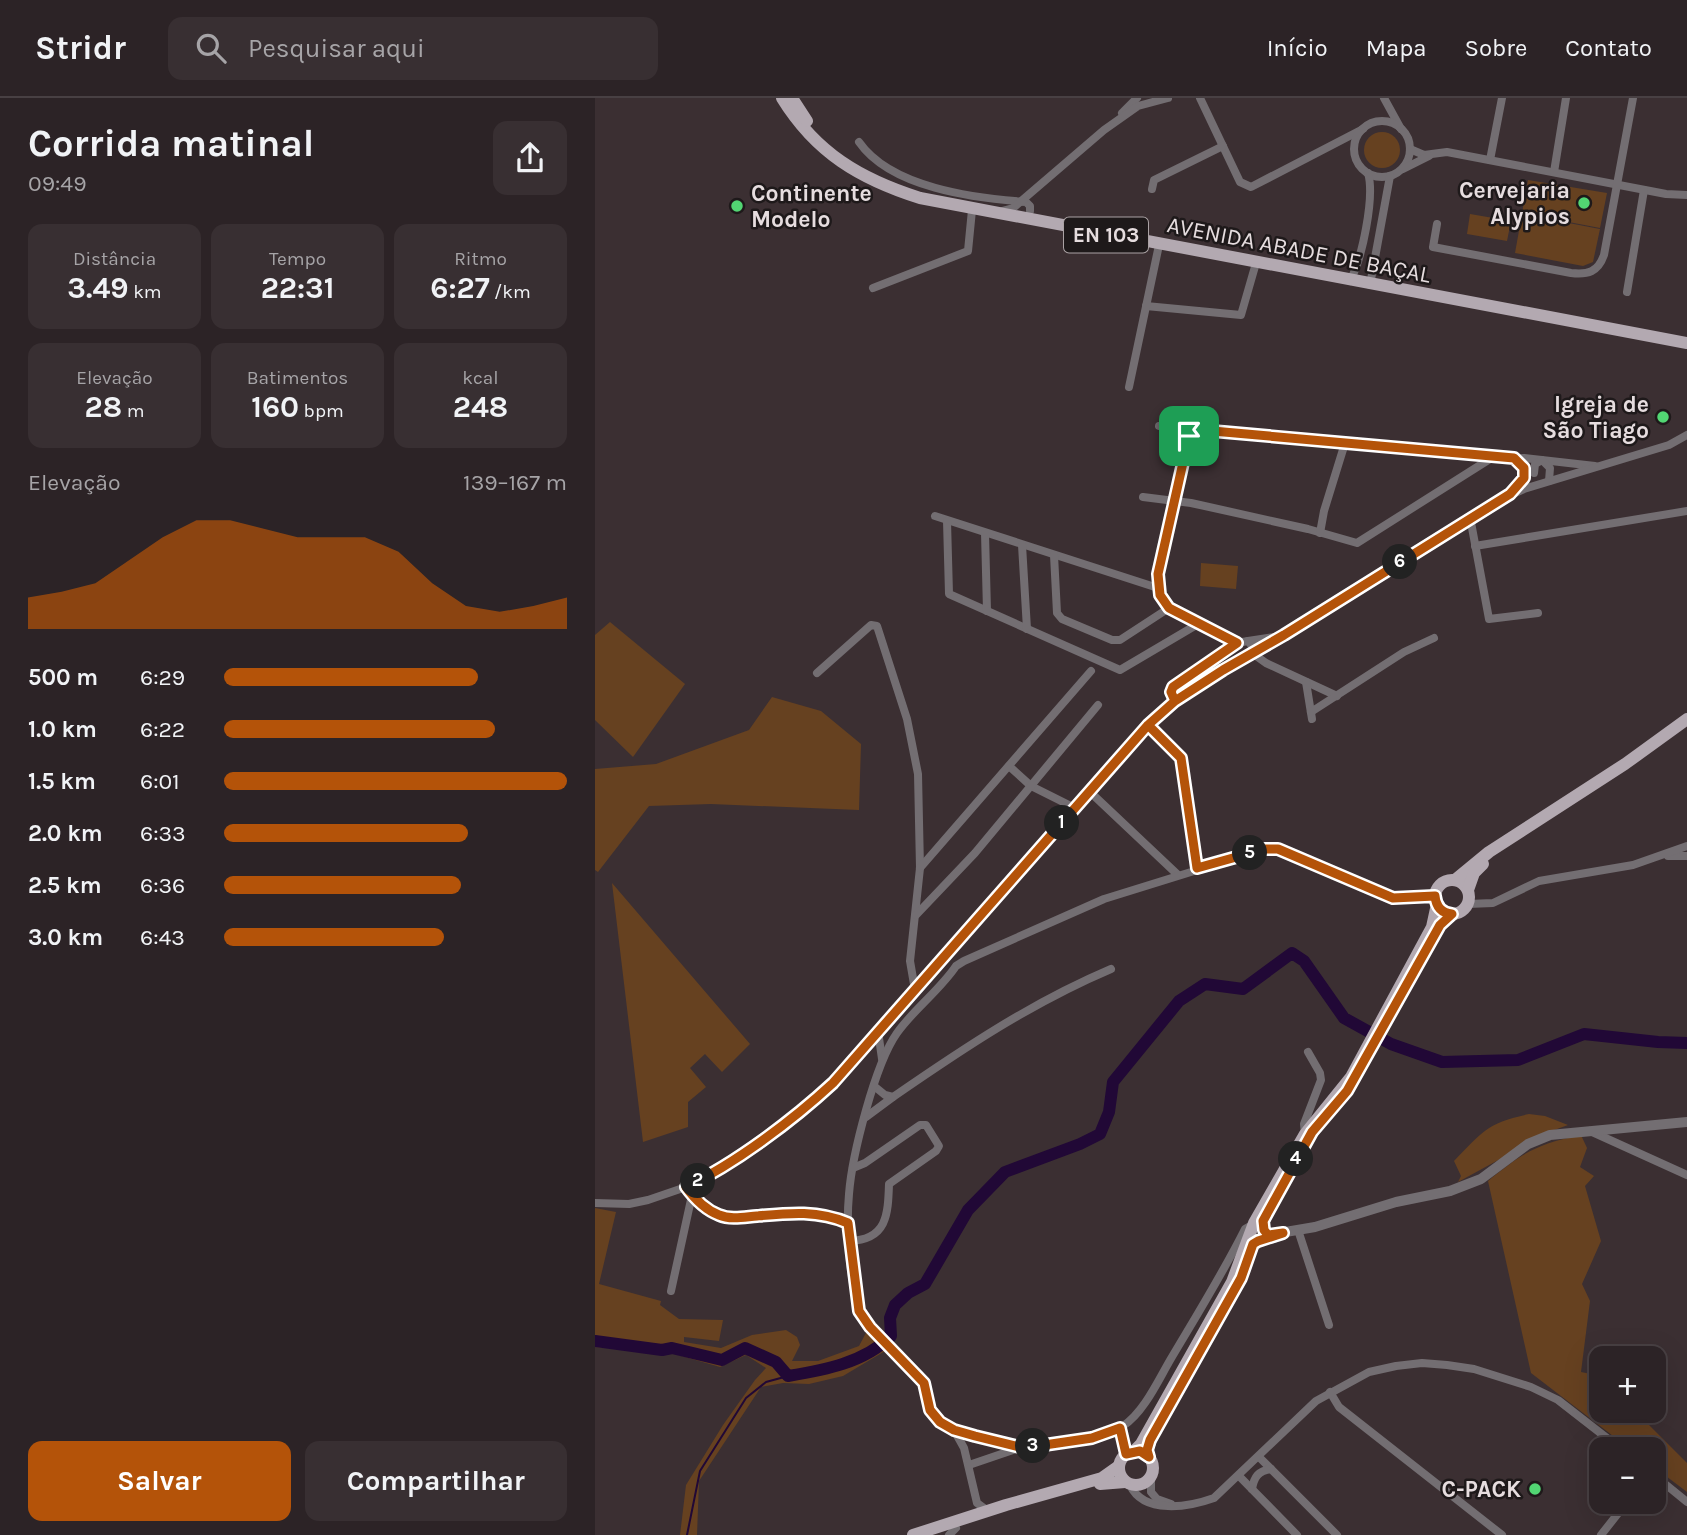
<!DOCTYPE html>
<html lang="pt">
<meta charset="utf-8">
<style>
:root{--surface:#2c2326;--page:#382f32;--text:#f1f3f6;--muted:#a6a4a7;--line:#484043;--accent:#b45309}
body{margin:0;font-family:Karla,sans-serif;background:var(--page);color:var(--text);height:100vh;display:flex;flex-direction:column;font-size:26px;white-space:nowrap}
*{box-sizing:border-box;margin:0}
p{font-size:23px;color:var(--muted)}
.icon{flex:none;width:38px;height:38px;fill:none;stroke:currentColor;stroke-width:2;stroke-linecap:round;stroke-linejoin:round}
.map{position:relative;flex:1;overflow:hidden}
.sheet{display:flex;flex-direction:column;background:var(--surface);width:595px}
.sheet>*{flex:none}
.controls{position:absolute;left:994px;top:1248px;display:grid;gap:14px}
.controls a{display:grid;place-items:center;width:77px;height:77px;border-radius:14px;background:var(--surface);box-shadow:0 7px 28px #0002,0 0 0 2px var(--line);font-size:35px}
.pin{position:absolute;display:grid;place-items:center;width:60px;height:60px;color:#fff;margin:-30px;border-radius:14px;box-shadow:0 4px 10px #0006}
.km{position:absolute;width:35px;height:35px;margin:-18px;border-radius:50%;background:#222;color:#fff;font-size:19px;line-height:35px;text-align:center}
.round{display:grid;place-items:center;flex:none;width:74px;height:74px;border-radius:14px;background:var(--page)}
.headline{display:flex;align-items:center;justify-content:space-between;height:119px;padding:0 28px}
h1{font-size:38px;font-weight:700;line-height:52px}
.stats{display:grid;grid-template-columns:repeat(3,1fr);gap:10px;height:119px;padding:7px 28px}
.stats div{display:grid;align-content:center;border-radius:14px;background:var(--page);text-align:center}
.stats b{font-size:30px;font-weight:700}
.stats small{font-size:19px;font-weight:400}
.stats p{font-size:19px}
.chart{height:196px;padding:14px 28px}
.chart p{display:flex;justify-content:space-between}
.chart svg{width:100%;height:126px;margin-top:7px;fill:var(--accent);opacity:.7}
.cta{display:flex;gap:14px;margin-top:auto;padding:14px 28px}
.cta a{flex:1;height:80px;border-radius:14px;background:var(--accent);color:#fff;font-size:28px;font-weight:700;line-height:80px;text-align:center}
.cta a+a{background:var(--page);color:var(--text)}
ul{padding:0 28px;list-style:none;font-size:23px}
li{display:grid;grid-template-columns:112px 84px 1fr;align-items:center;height:52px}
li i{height:18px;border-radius:9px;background:var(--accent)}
header{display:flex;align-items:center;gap:42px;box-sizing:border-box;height:98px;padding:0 35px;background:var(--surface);border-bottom:2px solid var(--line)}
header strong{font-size:33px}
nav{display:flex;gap:38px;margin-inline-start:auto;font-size:24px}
.search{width:490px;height:63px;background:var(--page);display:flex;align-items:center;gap:18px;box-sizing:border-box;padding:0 24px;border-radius:14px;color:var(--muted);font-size:26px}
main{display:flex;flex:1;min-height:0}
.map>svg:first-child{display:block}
.green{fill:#664120}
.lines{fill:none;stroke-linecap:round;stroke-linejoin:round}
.stream{stroke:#210836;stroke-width:2}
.river{stroke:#210836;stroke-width:12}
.minor{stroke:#736e72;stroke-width:8}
.tertiary{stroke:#736e72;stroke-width:10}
.primary{stroke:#b3a9b1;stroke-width:12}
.route-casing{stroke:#fff;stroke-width:14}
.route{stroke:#b45309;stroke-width:9}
.poi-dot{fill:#52d673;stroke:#1e191a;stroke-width:2.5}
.labels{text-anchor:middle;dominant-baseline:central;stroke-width:5;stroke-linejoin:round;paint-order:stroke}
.shield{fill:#1e191a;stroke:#aaa2a4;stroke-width:2}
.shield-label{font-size:21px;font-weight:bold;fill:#e6dddf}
.poi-label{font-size:23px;font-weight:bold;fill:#e6dddf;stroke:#1e191a;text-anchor:end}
.street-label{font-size:23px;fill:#e6dddf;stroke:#1e191a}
</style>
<header>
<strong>Stridr</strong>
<div class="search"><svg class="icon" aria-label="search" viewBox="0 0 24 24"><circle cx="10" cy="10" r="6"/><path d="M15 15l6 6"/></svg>Pesquisar aqui</div>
<nav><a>Início</a><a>Mapa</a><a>Sobre</a><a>Contato</a></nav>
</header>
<main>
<section class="sheet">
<div class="headline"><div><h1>Corrida matinal</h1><p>09:49</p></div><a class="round"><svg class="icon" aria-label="share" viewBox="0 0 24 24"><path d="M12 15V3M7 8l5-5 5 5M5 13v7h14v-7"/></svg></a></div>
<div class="stats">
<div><p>Distância</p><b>3.49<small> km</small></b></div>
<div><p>Tempo</p><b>22:31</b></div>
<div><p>Ritmo</p><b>6:27<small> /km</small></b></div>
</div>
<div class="stats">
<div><p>Elevação</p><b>28<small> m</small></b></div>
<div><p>Batimentos</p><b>160<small> bpm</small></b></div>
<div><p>kcal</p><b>248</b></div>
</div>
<div class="chart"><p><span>Elevação</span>139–167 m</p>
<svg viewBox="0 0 160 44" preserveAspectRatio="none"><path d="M0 44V33L10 31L20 28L30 20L40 12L50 6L60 6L70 9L80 12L90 12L100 12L110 17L120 28L130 36L140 38L150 36L160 33V44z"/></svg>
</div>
<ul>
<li><b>500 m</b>6:29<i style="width:74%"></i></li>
<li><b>1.0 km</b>6:22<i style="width:79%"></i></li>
<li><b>1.5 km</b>6:01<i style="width:100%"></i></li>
<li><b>2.0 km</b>6:33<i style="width:71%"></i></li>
<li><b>2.5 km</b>6:36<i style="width:69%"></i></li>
<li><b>3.0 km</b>6:43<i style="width:64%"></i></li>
</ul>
<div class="cta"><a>Salvar</a><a>Compartilhar</a></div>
</section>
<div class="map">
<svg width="1092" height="1437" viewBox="0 0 1092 1437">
<rect width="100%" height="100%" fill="#3b2f32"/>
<g class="green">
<circle cx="787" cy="52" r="18"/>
<path d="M933,82l79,13 -7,35 -78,-15z"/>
<path d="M875,116l41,7 -4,20 -40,-7z"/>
<path d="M927,116l78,15 -7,33 -10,4 -68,-13z"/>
<path d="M606,465l37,3 -2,23 -36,-3z"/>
<path d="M15,524l75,62 -52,73 -38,-37v-85z"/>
<path d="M177,599l49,14 40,33 -2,66 -148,-6 -62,2 -51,66 -3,-2v-101l61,-5 93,-34z"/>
<path d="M17,785l138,161 -28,28 -17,-18 -15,14 16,19 -18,15v25l-45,15z"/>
<path d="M934,1016l16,2 23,9 -41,15 -25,18 -44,24 3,-6 -7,-15c29,-30 33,-38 75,-47z"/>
<path d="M986,1037l6,13 -7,19 14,9 -9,10 16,55 -19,43 8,17 -9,71 20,4v34l34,1 52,52v29l-33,-25v-18h-24l-99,-76 -43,-192c34,-28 49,-37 93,-46z"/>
<path d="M0,1110l21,4 -17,72 62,17 -1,4 19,14 44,1 -4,21 -35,-4v5l37,6 31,-13 34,-5 11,7 3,8 -8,16h26l41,-15 8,-15 23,17 -47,28 -34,8 -26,-1 -22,4 -62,94 -2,54h-17l6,-50 37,-60 32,-45 11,-12 -20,-13 -26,12 -49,-14 -76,-6z"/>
</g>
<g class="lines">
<path class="stream" d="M92,1437l13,-64 46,-73 20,-16 22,-6"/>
<path class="river" d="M0,1243l67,9 10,-2 50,12 23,-12 31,14 12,14c36,-6 76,-13 103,-40l-1,-18 5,-13 13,-12 17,-9 43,-74 37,-38 75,-28 20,-10 9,-22 4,-30 66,-81 26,-17 38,5 49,-36 12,8 40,57 47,26 51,18 76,-2 66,-26 74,8 29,1"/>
<g class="minor">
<path d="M605,0l40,84 11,5 112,-58"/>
<path d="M789,0l17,31"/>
<path d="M527,15l15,-15"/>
<circle cx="787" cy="51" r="28"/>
<path d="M264,44c32,46 115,56 167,60l4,4v5"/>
<path d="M815,51l14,6 23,-3 219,42 21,1"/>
<path d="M895,62l12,-62"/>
<path d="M808,71l26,-13"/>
<path d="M959,74l12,-74"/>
<path d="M557,91l2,-9 69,-34"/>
<path d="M407,113l11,-3 91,-78 34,-24 30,-8"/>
<path d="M842,126l-4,23 138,26c17,2 27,-1 33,-18l29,-157"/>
<path d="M755,183c12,-22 25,-84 18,-108"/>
<path d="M775,187l20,-109"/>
<path d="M278,190l95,-37 4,-41"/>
<path d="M1032,194l17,-102"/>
<path d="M551,208l95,9 15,-52"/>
<path d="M534,289l30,-142"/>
<path d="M564,328l352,33 13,-1 71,8"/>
<path d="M595,331l-32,145 2,21 9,13 68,35 11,-2 8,10"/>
<path d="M939,375l1,-9 7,-4 8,8 -1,13"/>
<path d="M918,393l9,-9 3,-11 -4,-8 -7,-4"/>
<path d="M548,399l48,6 117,26 49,14 136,-86"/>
<path d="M340,418l223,72"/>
<path d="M875,419l19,102 49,-6"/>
<path d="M352,423l2,73 171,76 78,-46"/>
<path d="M390,435l2,78"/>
<path d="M725,435l4,-22 21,-68"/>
<path d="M427,447l5,84"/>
<path d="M880,448l212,-35"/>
<path d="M459,457l3,58 5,6 50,21h8l49,-32"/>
<path d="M653,543l26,-4"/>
<path d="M657,555l14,10 71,33"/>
<path d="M222,575l54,-48 6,1 30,93 11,55 2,94 -10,93 5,29"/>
<path d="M711,584l6,37"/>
<path d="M580,603l-4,-9 7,-11 59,-38"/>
<path d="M716,614l93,-60 30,-14"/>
<path d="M553,627l33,33 16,110"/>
<path d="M414,668l22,20 44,22"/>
<path d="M494,693l89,84"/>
<path d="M1073,758h19"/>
<path d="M325,770l171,-197"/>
<path d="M873,806l25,-1 46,-22 94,-16 54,-19"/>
<path d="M321,817l59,-62 123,-148"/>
<path d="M283,933l4,28"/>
<path d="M279,988l11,9 8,2c71,-49 138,-94 218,-128"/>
<path d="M271,1019l27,-20"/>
<path d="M995,1033l97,44"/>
<path d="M710,1036l-1,-10 17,-44 -1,-7 -12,-21"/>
<path d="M91,1089c8,11 20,23 33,28 14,5 29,2 43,1 31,-3 57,-5 86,7"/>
<path d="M0,1105l34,1 19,-4 38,-13 35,-20 97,-70 116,-127 214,-245 27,-24 320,-199 29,-13 145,-44 18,-10"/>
<path d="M657,1127l-7,4c-23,46 -50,89 -76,133 -12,21 -26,51 -46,64 -17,12 -82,23 -103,21 -22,-2 -68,-13 -84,-29 -12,-12 -6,-30 -21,-46 -18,-18 -48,-38 -56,-63 -10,-31 -13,-83 -10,-115 3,-39 26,-130 48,-161 17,-24 43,-43 59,-67l8,-5 140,-62 161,-50 23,3 105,46 42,-2"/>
<path d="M703,1132l31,95"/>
<path d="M254,1143c38,-1 39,-26 40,-57l47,-33 3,-5 -13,-21h-6l-55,38 -12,5"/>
<path d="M76,1193l21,-96"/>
<path d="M735,1294l9,15 163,128"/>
<path d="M525,1330l6,26"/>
<path d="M359,1332l10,18 13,55 11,8"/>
<path d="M664,1359l78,78"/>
<path d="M374,1367l47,-16"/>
<path d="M1059,1377l33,27"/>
<path d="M644,1378l58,59"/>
<path d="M556,1380v14l6,7 14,5"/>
<path d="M535,1387c14,30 59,22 84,13l102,-97 53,-29 27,-6 26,-3 25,2 27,4 57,18 27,13 63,49"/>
<path d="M657,1391c2,-12 6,-18 19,-20"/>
<path d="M354,1437l7,-7"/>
<path d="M1006,1437l26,-33"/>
</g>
<g class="tertiary">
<path d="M668,1123l1,9 4,5 47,-8 81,-25 54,-11 31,-12 47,-35 22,-9 137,-13"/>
<path d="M658,1146l8,-4 13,-2"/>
</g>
<g class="primary">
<path d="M187,0c34,55 78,81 138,100l767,145"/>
<path d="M197,0l15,23"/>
<circle cx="857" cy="799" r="17"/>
<path d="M860,782l34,-28 136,-88 62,-45"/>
<path d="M873,792l6,-17 9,-9"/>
<path d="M839,838l6,-11 12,-11"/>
<circle cx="541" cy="1370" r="17"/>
<path d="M539,1353l7,-7 91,-162 22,-59 51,-89 46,-57 81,-150 5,-23"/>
<path d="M554,1359l-2,-7 6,-15"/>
<path d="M505,1386l25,-2"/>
<path d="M318,1437l93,-30 96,-27 17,-12"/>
</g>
</g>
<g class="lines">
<g class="route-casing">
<path id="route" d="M594,338l-31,138 2,21 9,13 68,35 -64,44 -2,5 4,9 -27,24 -315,358c-40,37 -97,80 -147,104 8,11 20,23 33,28 12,5 25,2 38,1 32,-3 61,-6 91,7l11,88 11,16 54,56 6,27 10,12 14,8 21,6 49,12 68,-10 28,-10 6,26 14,-3 9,6 -2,-7 3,-10 91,-162 12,-34 5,-3 25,-8 -15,2 -4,-5 -1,-9 49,-89 35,-41 93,-166 12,-11c-11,-1 -16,-8 -17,-18l-42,2 -115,-49h-13l-68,19 -16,-110 -33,-33 27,-24 48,-31 61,-35 226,-141 14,-16v-10l-10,-10 -324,-29 -1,7"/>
</g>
<use href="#route" class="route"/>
</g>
<g class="poi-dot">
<circle cx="989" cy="105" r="7"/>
<circle cx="142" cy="108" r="7"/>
<circle cx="1068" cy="319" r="7"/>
<circle cx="940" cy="1391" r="7"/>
</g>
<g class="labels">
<rect class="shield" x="469" y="119.5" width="84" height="35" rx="5"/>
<g class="shield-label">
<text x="511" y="137">EN 103</text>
</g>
<g class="poi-label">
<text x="975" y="92">Cervejaria<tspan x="975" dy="26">Alypios</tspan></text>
<text x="156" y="95" text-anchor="start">Continente<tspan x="156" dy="26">Modelo</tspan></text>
<text x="1054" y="306">Igreja de<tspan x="1054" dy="26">São Tiago</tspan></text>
<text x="926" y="1391">C-PACK</text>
</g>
<g class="street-label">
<text transform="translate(704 152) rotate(11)">AVENIDA ABADE DE BAÇAL</text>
</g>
</g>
</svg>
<div class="controls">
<a>+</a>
<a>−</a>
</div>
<div class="pin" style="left:594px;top:338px;background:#1e9e55"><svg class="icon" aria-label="arrive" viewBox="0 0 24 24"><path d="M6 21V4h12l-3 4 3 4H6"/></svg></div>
<b class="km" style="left:467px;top:725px">1</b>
<b class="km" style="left:103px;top:1083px">2</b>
<b class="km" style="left:438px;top:1348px">3</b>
<b class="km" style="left:701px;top:1061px">4</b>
<b class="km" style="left:655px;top:755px">5</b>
<b class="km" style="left:805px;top:464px">6</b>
</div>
</main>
